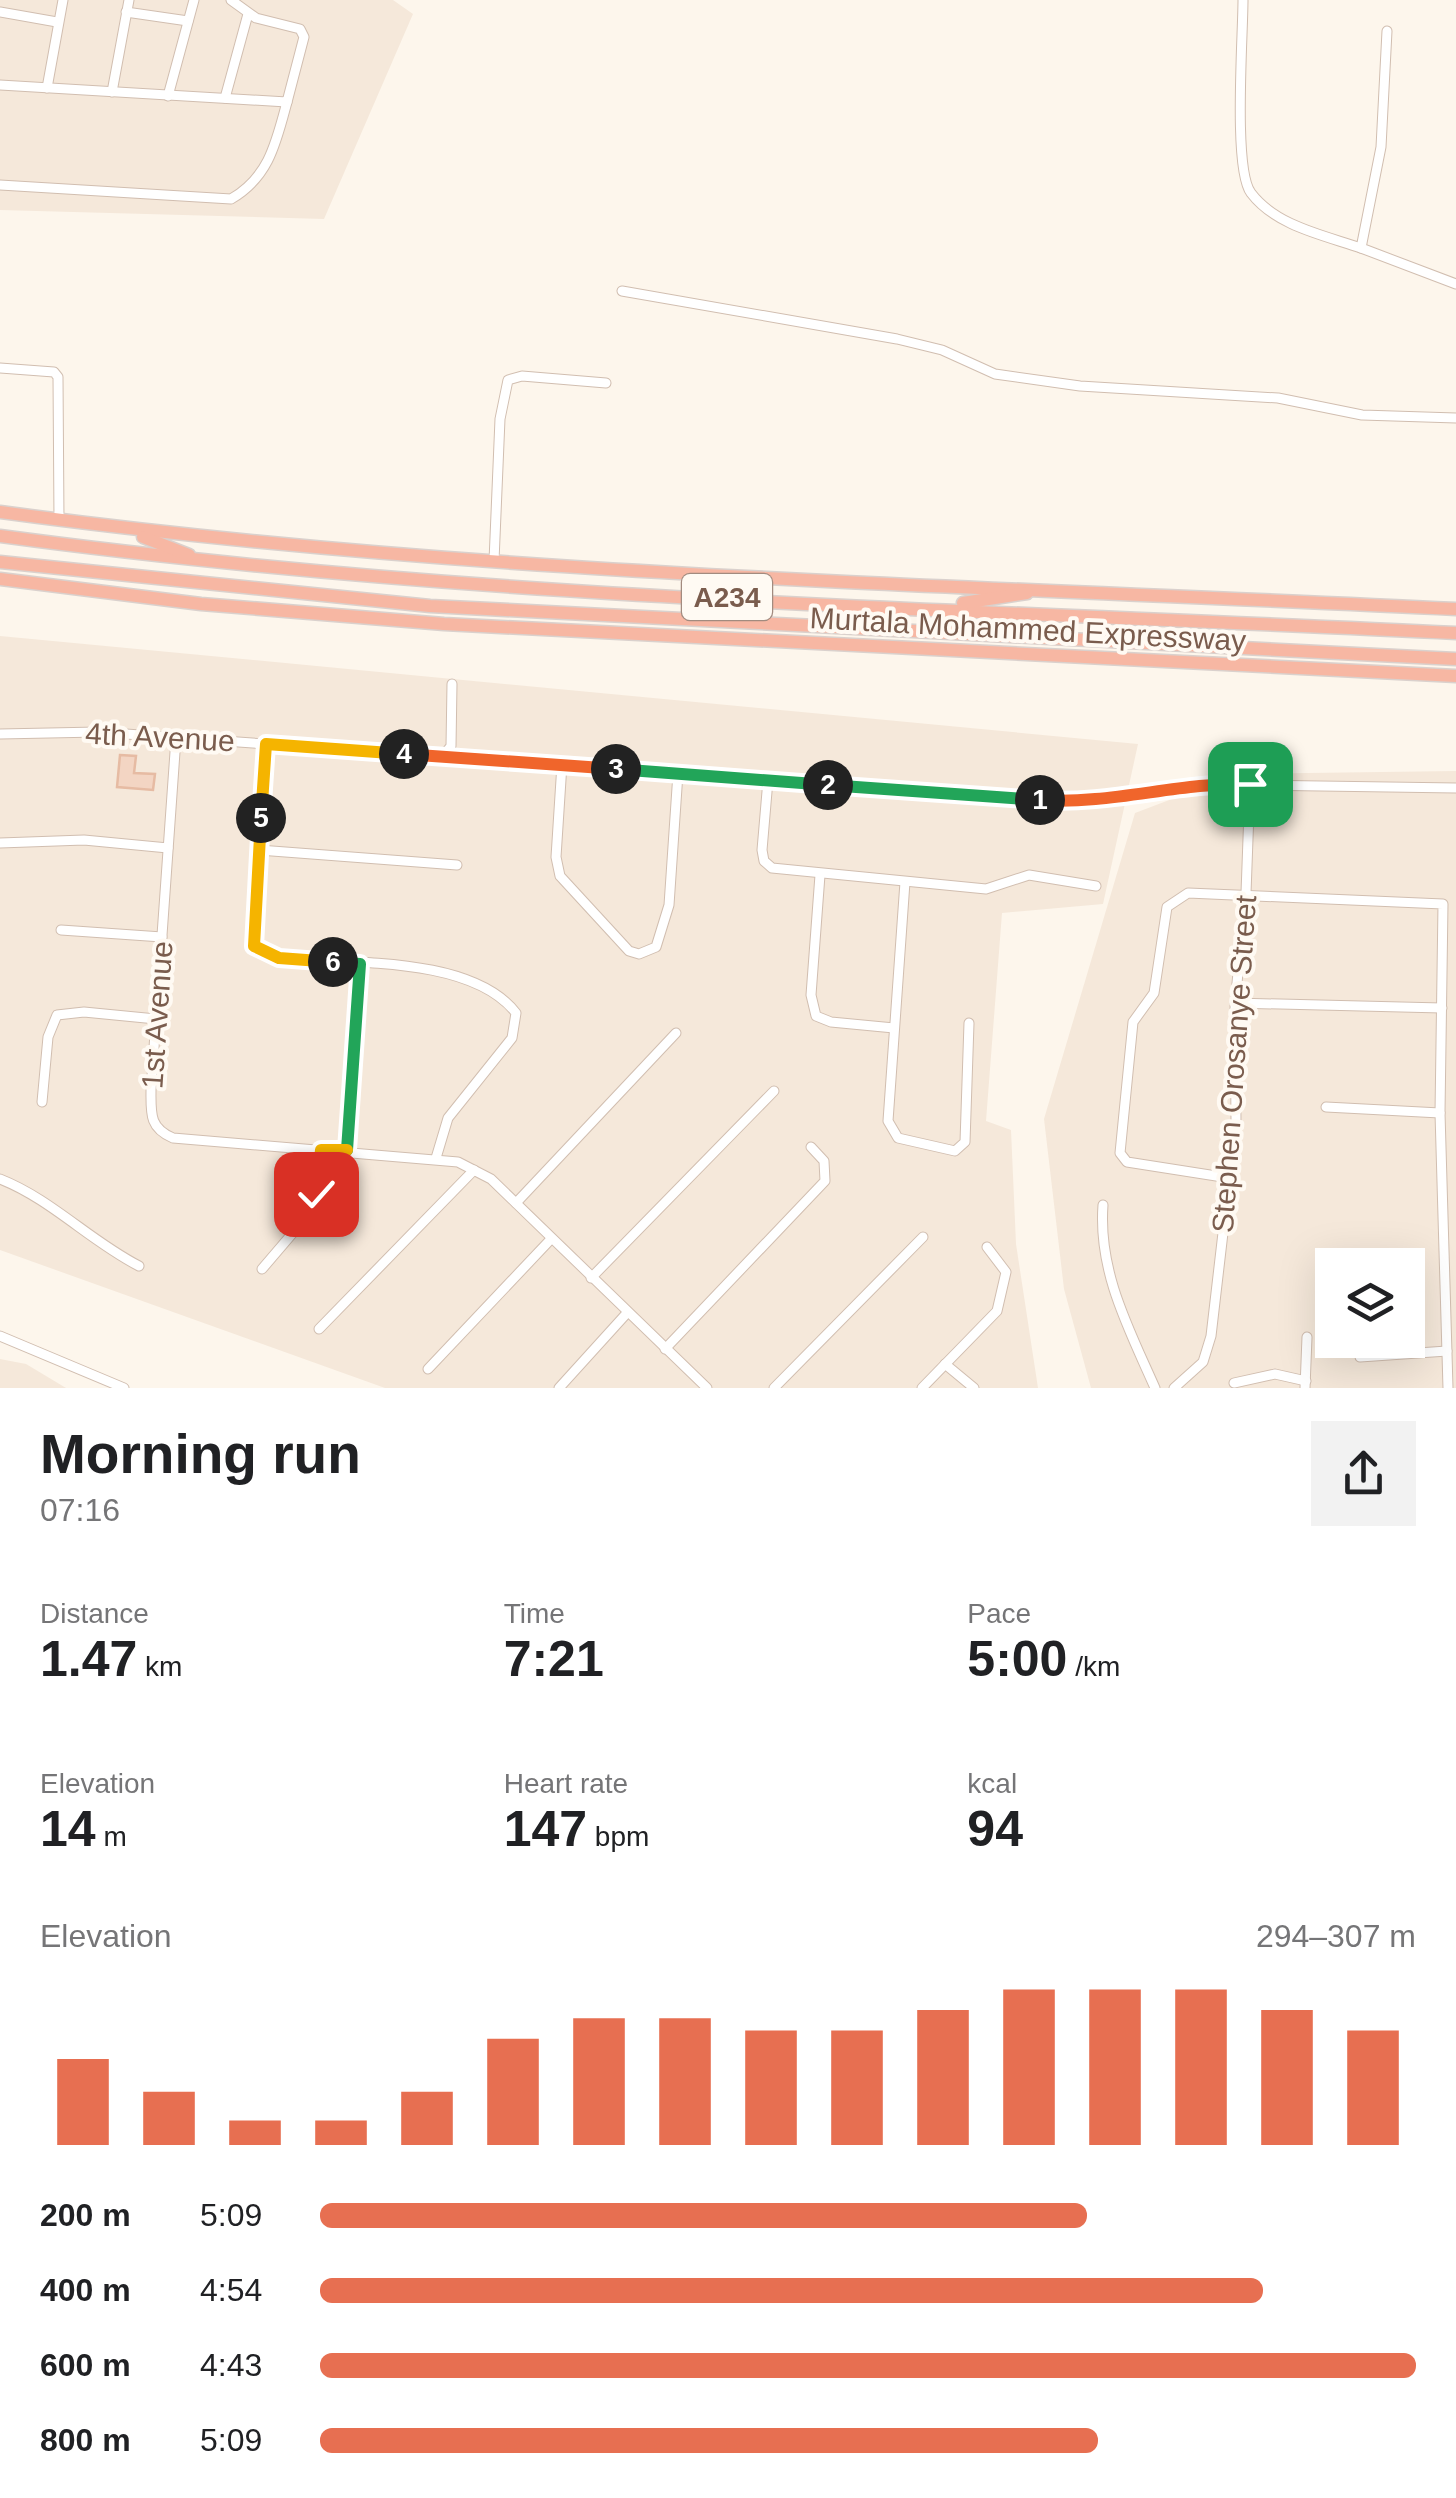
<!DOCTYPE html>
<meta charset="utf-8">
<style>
:root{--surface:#fff;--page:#f2f2f2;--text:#202124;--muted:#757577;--accent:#e76f51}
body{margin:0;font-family:Arial,sans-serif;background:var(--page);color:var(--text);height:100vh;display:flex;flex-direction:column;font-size:38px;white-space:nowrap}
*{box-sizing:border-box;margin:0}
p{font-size:32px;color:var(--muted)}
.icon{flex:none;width:55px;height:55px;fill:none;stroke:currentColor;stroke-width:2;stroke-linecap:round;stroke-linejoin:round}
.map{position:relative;height:1388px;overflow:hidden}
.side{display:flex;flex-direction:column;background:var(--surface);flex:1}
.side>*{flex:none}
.tools{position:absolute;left:1315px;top:1248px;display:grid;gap:20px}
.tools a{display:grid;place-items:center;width:110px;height:110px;border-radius:0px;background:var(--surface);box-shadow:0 10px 40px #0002;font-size:50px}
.pin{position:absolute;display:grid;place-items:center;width:85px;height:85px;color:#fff;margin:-42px;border-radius:20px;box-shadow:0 5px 15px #0006}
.km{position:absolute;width:50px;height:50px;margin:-25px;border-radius:50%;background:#222;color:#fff;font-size:28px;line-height:50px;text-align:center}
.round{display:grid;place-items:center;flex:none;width:105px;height:105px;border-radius:0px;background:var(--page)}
.summary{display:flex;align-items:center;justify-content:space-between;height:170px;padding:0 40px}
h1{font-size:55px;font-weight:700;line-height:75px}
.metrics{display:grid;grid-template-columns:repeat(3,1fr);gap:15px;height:170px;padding:10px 40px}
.metrics div{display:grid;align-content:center}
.metrics b{font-size:50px;font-weight:700}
.metrics small{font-size:28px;font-weight:400}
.metrics p{font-size:28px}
.chart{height:280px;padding:20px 40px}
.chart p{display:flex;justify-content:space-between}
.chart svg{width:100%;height:180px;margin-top:10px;stroke:var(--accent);stroke-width:6}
ul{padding:0 40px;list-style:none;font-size:32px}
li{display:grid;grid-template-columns:160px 120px 1fr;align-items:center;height:75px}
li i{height:25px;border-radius:12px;background:var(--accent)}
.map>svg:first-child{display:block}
.residential{fill:#f5e8da;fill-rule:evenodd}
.building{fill:#f3d5c3;stroke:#e6bba3;stroke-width:2.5}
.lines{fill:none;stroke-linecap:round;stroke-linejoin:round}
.minor-casing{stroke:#d1beb0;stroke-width:11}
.highway-casing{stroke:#dad1cd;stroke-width:15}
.minor{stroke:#fff;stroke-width:9}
.highway{stroke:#f7b7a3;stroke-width:12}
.split-1-casing{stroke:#fff;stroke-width:20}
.split-2-casing{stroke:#fff;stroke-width:20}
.split-3-casing{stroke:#fff;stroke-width:20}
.split-4-casing{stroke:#fff;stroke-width:20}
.split-5-casing{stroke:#fff;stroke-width:20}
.split-6-casing{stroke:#fff;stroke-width:20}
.split-7-casing{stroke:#fff;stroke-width:20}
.split-8-casing{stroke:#fff;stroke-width:20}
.split-1{stroke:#f0652b;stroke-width:12}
.split-2{stroke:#22a559;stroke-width:12}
.split-3{stroke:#22a559;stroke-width:12}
.split-4{stroke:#f0652b;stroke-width:12}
.split-5{stroke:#f5b400;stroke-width:12}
.split-6{stroke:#f5b400;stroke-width:12}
.split-7{stroke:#22a559;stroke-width:12}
.split-8{stroke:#f5b400;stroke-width:12}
.labels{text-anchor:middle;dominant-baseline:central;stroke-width:8;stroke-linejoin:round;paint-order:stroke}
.shield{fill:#fffaf3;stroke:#a28b7f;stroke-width:2.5}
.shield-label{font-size:28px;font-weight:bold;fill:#7a5c4d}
.street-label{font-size:30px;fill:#7a5c4d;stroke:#fffaf3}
</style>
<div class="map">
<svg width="1456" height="1388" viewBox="0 0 1456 1388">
<rect width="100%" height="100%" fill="#fdf6ec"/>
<g class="residential">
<path d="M0,0h393l20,14 -89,205 -324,-9z"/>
<path d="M0,636l1138,108 -35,160 -101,9 -16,208 25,9 5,114 22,144h-653l-385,-138z"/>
<path d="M1456,771v617h-365l-27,-99 -20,-170 91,-306 103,-39zM1332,1265h76v75h-76z"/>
<path d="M0,1359l26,5 40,24h-66z"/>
</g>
<path class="building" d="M120,755l16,1 -2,17 21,1 -2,16 -36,-3z"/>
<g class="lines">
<g class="minor-casing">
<g id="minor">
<path d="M1243,0c0,37 -10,169 8,193 25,33 72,42 110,55"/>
<path d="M0,12l57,10"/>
<path d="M126,12l62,9"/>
<path d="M1387,31l-6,116 -20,101 95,36"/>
<path d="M0,85l287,17 17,-65 -4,-8 -44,-11 -25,-18"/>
<path d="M47,88l16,-88"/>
<path d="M112,92l17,-92"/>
<path d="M168,96l26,-96"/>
<path d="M225,98l23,-84"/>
<path d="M0,185l231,14c38,-22 45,-56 56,-97"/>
<path d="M622,291l275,48 45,11 53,24 85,12 198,12 84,17 94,3"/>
<path d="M0,368l54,4 4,5 1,143"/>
<path d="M494,561l6,-142 8,-39 14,-4 84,7"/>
<path d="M0,734l98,-2 977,70 114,-18 267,4"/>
<path d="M176,738l-25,352c0,23 -2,38 22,48l285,24 33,17 216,209"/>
<path d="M266,744l-13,203 26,11c68,6 192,-3 237,55l-4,25 -64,80 -12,40"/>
<path d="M444,755l7,-9 1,-62"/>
<path d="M562,764l-6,93 4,19 69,75 10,3 17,-7 13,-42 9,-132"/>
<path d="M768,780l-6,70 2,11 8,7 214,21 43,-14 67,11"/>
<path d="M0,843l84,-3 84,8"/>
<path d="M259,850l198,15"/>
<path d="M820,875l-9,120 5,21 15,6 63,6"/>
<path d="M905,882l-17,239 10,17 57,13 10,-9 4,-119"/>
<path d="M61,930l101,7"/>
<path d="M1235,1003l207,5"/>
<path d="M42,1102l6,-65 9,-22 27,-3 72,7"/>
<path d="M1326,1107l114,6"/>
<path d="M347,1152l13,-188"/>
<path d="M1229,1178l-102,-16 -7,-9 13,-131 21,-29 13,-86 21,-14 255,11 -3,209 8,275"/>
<path d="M0,1179c51,20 90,62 139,87"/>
<path d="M516,1203l160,-170"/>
<path d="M1103,1205c-5,67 26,124 52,183"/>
<path d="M262,1269l47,-55 12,-64"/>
<path d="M591,1278l183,-187"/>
<path d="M319,1329l155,-159"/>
<path d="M0,1336l124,52"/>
<path d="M665,1349l160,-168 -1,-20 -13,-14"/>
<path d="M1360,1357l87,-6"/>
<path d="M945,1364l29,24"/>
<path d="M428,1369l123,-130"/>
<path d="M1234,1383l41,-9 31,7"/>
<path d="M559,1388l68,-75"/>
<path d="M774,1388l149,-151"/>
<path d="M922,1388l75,-77 9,-39 -19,-25"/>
<path d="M1174,1388l29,-26 8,-26 25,-215 -1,-118 11,-110 4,-109"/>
<path d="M1305,1388l2,-51"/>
</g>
</g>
<g class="highway-casing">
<g id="highway">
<path d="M0,512c482,65 971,73 1456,97"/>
<path d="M0,536c482,65 971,73 1456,97"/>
<path d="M143,537l46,18"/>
<path d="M0,562l430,44 1026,53"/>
<path d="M0,579l201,25 243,20 1012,52"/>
<path d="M963,603l64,-10"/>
</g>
</g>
<use href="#minor" class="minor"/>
<use href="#highway" class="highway"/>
</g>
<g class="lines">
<g class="split-1-casing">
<path id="split-1" d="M1040,800c71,5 138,-18 210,-16"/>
</g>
<g class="split-2-casing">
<path id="split-2" d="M828,785l212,15"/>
</g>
<g class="split-3-casing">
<path id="split-3" d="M616,769l212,16"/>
</g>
<g class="split-4-casing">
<path id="split-4" d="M404,754l212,15"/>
</g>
<g class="split-5-casing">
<path id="split-5" d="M261,818l5,-74 138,10"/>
</g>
<g class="split-6-casing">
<path id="split-6" d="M261,818l-7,128 25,12 54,4"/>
</g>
<g class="split-7-casing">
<path id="split-7" d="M333,962l27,2 -13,186"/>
</g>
<g class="split-8-casing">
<path id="split-8" d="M316,1194l5,-44h26"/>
</g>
<use href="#split-1" class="split-1"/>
<use href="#split-2" class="split-2"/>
<use href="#split-3" class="split-3"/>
<use href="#split-4" class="split-4"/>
<use href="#split-5" class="split-5"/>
<use href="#split-6" class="split-6"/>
<use href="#split-7" class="split-7"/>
<use href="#split-8" class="split-8"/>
</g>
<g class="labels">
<rect class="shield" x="682" y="574" width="90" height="46" rx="8"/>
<g class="shield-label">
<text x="727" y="597">A234</text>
</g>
<g class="street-label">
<text transform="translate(1028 629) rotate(3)">Murtala Mohammed Expressway</text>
<text transform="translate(160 737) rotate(3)">4th Avenue</text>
<text transform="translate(157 1015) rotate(-86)">1st Avenue</text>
<text transform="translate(1234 1064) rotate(-86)">Stephen Orosanye Street</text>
</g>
</g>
</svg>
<div class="tools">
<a><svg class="icon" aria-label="layers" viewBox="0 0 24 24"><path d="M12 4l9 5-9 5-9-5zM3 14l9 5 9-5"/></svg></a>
</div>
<div class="pin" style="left:1250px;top:784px;background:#1e9e55"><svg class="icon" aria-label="arrive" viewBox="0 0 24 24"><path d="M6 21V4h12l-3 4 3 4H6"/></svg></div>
<div class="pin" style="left:316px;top:1194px;background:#d93025"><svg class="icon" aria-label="check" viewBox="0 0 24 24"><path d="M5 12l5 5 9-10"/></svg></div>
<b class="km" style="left:1040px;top:800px">1</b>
<b class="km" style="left:828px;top:785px">2</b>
<b class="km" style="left:616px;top:769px">3</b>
<b class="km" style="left:404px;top:754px">4</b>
<b class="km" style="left:261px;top:818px">5</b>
<b class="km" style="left:333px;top:962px">6</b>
</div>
<section class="side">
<div class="summary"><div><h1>Morning run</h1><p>07:16</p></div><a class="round"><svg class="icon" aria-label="share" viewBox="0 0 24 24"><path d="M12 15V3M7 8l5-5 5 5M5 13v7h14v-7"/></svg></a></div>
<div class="metrics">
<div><p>Distance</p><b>1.47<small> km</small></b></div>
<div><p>Time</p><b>7:21</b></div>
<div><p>Pace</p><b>5:00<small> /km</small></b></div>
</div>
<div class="metrics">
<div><p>Elevation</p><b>14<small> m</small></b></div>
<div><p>Heart rate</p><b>147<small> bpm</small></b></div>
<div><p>kcal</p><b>94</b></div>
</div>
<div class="chart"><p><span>Elevation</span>294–307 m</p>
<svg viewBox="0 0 160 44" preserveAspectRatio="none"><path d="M5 44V23M15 44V31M25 44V38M35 44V38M45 44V31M55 44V18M65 44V13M75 44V13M85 44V16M95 44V16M105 44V11M115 44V6M125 44V6M135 44V6M145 44V11M155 44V16"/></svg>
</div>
<ul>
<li><b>200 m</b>5:09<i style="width:70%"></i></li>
<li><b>400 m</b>4:54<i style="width:86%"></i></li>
<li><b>600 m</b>4:43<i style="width:100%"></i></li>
<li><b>800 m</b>5:09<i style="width:71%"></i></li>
</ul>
</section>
